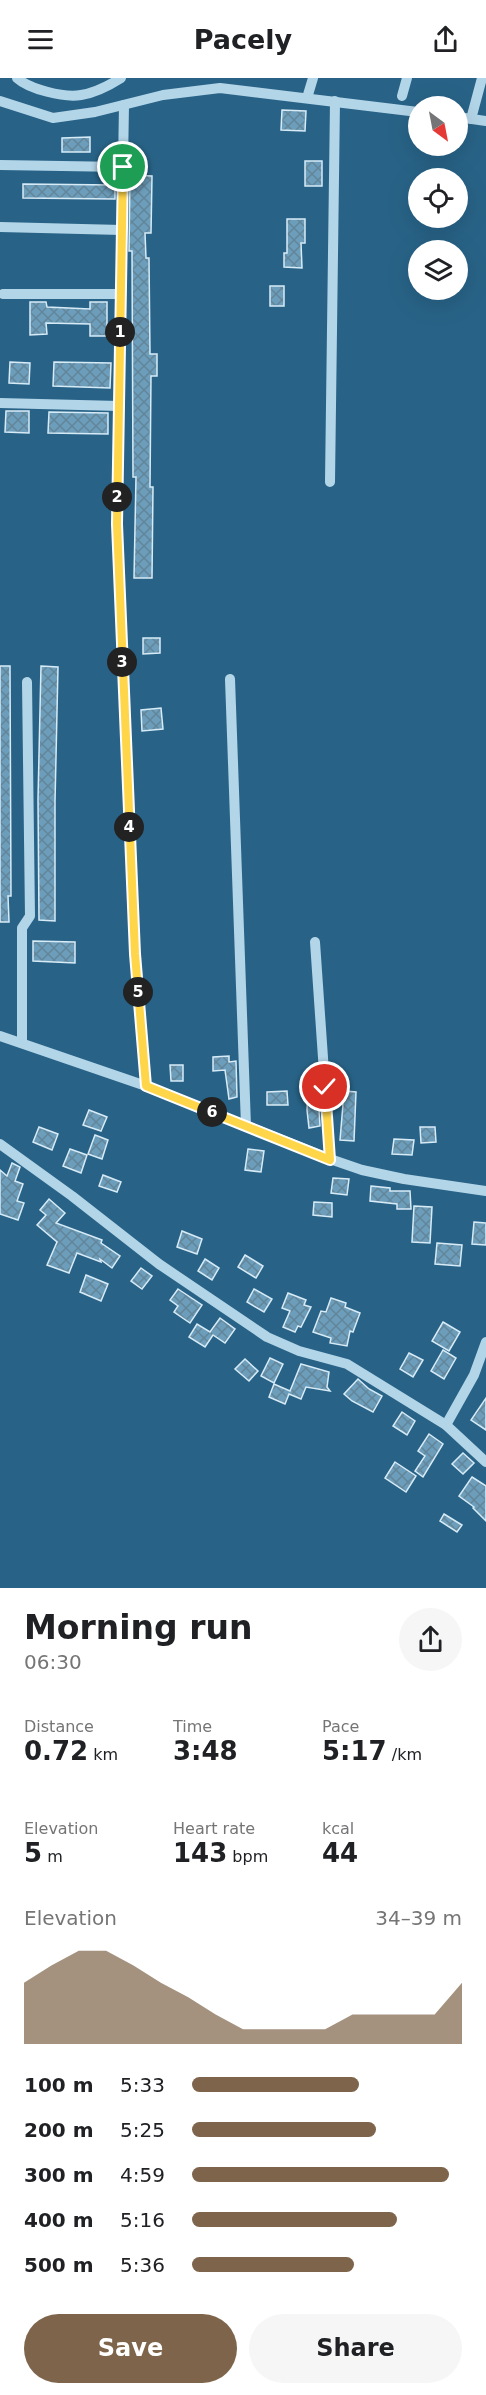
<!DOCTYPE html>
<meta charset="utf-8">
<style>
:root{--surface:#fff;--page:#f6f6f6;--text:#202124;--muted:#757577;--accent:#7e644a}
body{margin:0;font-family:"DejaVu Sans",sans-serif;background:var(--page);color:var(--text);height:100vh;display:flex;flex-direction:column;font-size:22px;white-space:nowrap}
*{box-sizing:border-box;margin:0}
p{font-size:20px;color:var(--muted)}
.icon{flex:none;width:33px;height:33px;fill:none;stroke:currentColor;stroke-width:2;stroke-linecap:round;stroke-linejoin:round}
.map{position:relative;height:1510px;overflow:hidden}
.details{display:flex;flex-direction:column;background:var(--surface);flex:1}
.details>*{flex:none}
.needle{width:39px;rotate:148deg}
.tools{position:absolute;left:408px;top:18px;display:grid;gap:12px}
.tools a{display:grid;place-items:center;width:60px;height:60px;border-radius:50%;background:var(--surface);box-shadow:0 6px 24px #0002;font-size:30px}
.pin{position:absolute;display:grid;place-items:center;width:51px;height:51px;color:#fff;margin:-26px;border:3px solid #fff;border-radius:50%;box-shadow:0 2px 6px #0007}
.km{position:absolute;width:30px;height:30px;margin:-15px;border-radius:50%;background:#222;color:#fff;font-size:16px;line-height:30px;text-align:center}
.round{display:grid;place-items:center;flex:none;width:63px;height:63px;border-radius:32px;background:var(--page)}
.head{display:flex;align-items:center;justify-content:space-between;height:102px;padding:0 24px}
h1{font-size:33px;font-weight:700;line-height:45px}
.figures{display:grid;grid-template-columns:repeat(3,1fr);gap:9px;height:102px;padding:6px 24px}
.figures div{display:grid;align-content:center}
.figures b{font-size:26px;font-weight:700}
.figures small{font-size:16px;font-weight:400}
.figures p{font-size:16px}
.chart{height:168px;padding:12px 24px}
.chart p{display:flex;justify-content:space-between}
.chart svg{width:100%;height:108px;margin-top:6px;fill:var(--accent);opacity:.7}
.button{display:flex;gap:12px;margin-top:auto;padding:12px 24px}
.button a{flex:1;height:69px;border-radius:36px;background:var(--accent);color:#fff;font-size:24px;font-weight:700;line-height:69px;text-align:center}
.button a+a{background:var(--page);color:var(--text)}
ul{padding:0 24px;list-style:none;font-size:20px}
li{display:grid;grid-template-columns:96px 72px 1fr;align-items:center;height:45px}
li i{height:15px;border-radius:8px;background:var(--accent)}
header{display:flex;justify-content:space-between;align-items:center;height:78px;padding:0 24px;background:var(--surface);font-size:27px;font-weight:700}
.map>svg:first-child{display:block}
.building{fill:url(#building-cross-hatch);stroke:#d7ebf7;stroke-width:1.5}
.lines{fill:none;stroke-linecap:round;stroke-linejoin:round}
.minor{stroke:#b3d5e8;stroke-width:10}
.route-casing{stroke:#fff;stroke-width:12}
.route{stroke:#ffd54a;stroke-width:8}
</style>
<header><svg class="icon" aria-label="menu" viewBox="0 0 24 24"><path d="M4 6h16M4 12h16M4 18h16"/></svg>Pacely<svg class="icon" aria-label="share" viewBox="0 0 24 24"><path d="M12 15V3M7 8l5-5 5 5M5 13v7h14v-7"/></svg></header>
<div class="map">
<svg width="486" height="1510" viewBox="0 0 486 1510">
<defs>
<pattern id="building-cross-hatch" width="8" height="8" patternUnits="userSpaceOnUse" patternTransform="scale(1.5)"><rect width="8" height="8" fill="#6c9ebb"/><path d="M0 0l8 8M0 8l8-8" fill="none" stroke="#62859a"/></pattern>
</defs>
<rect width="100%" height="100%" fill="#286387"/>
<g class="building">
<path d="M282,32l24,1 -1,20 -24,-1z"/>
<path d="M90,59v15h-28v-14z"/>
<rect x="305" y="83" width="17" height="25"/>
<path d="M130,97l22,1 -1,57h-6l1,25h3l1,96h7v22h-6l-1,111h3l-1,91h-18l2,-101h-3l-1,-226h-3z"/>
<path d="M23,106l92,1v14l-92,-1z"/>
<path d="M287,141h18v24h-4l1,25 -18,-1v-14h3z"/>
<rect x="270" y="208" width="14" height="20"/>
<path d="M30,224h16l1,5 43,2v-7h17v34h-17v-12l-44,-1 1,11 -17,1z"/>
<path d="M10,284l20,1 -1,21 -20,-1z"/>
<path d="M54,284l57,1 -1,25 -57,-2z"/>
<path d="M6,333h23v22l-24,-1z"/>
<path d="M49,334l59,1v21l-60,-1z"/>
<path d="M143,560h17v15l-17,1z"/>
<path d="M0,588h10l1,230h-3l1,26h-9z"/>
<path d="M41,588l17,1 -3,135v119l-16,-1 -1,-121z"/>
<path d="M161,630l2,21 -21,2 -1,-21z"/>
<path d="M33,863l42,1v21l-42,-2z"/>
<path d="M229,978v6l7,-1 1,36 -8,2 -4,-29 -12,1v-14z"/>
<path d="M170,987h13v16h-12z"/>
<path d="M334,1012l22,2 -2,49 -14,-1 3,-36 -9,-1z"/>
<path d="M287,1013l1,14h-21v-13z"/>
<path d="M308,1013l10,2 2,33 -11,2 -2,-18z"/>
<path d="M89,1032l18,7 -6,14 -18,-6z"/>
<path d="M39,1049l19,7 -6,16 -19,-8z"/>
<path d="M420,1049h15l1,15 -15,1z"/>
<path d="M95,1057l13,5 -6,19 -14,-5z"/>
<path d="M394,1061l20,1 -2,15 -20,-1z"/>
<path d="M70,1071l17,6 -6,18 -18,-7z"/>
<path d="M248,1071l16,2 -3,21 -16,-2z"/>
<path d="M12,1085l8,4 -5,14 8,3 -6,17 7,2 -6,17 -18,-6v-44l7,6z"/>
<path d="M103,1097l18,7 -4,10 -18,-6z"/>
<path d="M333,1100l16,1 -2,16 -16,-2z"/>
<path d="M371,1108l19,2v3h20l1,18h-14v-5l-27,-3z"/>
<path d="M49,1121l16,14 -9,10 46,17 -1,3 19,13 -8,12 -12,-9 1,3 -24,-9 -8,20 -22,-8 10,-23 -20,-17 9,-10 -6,-5z"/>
<path d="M314,1124l18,1v14l-19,-2z"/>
<path d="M414,1128l18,1 -2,36 -18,-1z"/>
<path d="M474,1144l12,1v22l-14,-1z"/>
<path d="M182,1153l20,8 -5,15 -20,-7z"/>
<path d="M437,1165l25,2 -2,21 -25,-2z"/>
<path d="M245,1177l18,11 -7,12 -18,-11z"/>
<path d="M205,1181l14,9 -7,12 -14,-9z"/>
<path d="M141,1190l11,8 -10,13 -11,-8z"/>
<path d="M86,1197l22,9 -7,17 -21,-9z"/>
<path d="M178,1211l24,16 -12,18 -16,-11 4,-6 -8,-6z"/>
<path d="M254,1211l18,10 -8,13 -17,-10z"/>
<path d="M288,1215l18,7 -2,5 7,2 -10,20 -3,-1 -3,6 -12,-5 7,-16 -8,-3z"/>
<path d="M331,1220l15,5 -1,4 15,6 -7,19 -3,-1 -3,15 -17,-3 1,-5 -18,-6 8,-21 5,1z"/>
<path d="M220,1240l15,11 -10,14 -12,-8 -8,12 -16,-10 8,-13 13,8z"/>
<path d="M443,1244l17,10 -11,19 -17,-10z"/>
<path d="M443,1272l13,8 -12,21 -13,-8z"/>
<path d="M409,1275l14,7 -10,17 -13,-8z"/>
<path d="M270,1280l13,6 -9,19 -13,-7z"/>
<path d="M245,1281l13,12 -9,10 -14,-12z"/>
<path d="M301,1286l28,8 -2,15 3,4 -24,-4 -5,12 -12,-5 -4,10 -16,-7 5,-13 16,7z"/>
<path d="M358,1301l11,10 13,7 -9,16 -21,-11 -8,-7z"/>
<path d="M486,1320v32l-15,-10z"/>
<path d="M402,1334l13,9 -8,14 -14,-9z"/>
<path d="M429,1356l14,10 -20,33 -8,-6 10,-15 -7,-5z"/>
<path d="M463,1375l11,10 -11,11 -11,-10z"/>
<path d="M395,1384l21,14 -10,16 -21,-14z"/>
<path d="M472,1399l14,9v35l-13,-13 1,-1 -15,-11z"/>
<path d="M444,1436l18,11 -5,7 -17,-11z"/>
</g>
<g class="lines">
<g class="minor">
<path d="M17,0c12,11 47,20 64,17 13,-2 29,-10 40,-17"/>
<path d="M402,18l5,-18"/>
<path d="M307,20l6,-20"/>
<path d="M0,23l53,17 42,-6 68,-17 57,-7 198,24"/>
<path d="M124,27l-7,418 18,431 11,132"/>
<path d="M458,39l28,4"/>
<path d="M471,41l11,-41"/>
<path d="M0,87l123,2"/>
<path d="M0,149l122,3"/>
<path d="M3,216h118"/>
<path d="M0,325l119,3"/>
<path d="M330,404l5,-381"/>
<path d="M230,601l16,447"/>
<path d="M315,864l15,217"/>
<path d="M0,958l146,50 184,73 32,11 42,9 82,12"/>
<path d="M22,965v-115l8,-12 -3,-234"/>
<path d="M0,1066l72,52 87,68 108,73 32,14 48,13 99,61 40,37"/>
<path d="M446,1347l28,-50 12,-33"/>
</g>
</g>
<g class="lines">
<g class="route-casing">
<path id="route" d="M123,89l-6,357 18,430 11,132 184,74 -5,-73"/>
</g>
<use href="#route" class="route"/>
</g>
</svg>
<div class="tools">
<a><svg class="needle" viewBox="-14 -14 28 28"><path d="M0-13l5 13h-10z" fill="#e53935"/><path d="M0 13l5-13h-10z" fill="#757577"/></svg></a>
<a><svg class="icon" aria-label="locate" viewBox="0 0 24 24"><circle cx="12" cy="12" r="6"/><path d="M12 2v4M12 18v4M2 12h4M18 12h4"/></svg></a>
<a><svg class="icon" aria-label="layers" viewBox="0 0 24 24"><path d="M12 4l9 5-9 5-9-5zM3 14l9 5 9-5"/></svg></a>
</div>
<div class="pin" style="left:123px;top:89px;background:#1e9e55"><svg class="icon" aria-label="arrive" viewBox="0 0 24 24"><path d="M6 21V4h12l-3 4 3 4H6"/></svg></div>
<div class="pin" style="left:325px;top:1009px;background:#d93025"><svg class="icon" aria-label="check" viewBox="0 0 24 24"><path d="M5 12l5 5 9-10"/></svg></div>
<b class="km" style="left:120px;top:254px">1</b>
<b class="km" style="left:117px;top:419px">2</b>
<b class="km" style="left:122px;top:584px">3</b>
<b class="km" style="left:129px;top:749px">4</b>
<b class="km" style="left:138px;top:914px">5</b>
<b class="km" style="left:212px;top:1034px">6</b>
</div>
<section class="details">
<div class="head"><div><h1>Morning run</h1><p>06:30</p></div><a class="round"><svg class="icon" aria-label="share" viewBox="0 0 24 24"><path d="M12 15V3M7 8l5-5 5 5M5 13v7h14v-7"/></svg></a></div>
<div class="figures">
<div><p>Distance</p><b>0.72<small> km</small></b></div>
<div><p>Time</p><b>3:48</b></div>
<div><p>Pace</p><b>5:17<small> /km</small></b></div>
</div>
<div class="figures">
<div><p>Elevation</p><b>5<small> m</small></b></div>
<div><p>Heart rate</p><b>143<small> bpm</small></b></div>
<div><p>kcal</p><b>44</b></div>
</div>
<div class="chart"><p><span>Elevation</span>34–39 m</p>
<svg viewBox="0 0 160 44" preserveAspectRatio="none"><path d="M0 44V19L10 12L20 6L30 6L40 12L50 19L60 25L70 32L80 38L90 38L100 38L110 38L120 32L130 32L140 32L150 32L160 19V44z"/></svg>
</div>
<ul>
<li><b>100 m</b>5:33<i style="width:62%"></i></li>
<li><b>200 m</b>5:25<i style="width:68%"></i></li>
<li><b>300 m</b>4:59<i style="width:95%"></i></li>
<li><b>400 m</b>5:16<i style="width:76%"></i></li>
<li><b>500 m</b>5:36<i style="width:60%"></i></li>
</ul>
<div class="button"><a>Save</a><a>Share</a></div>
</section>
